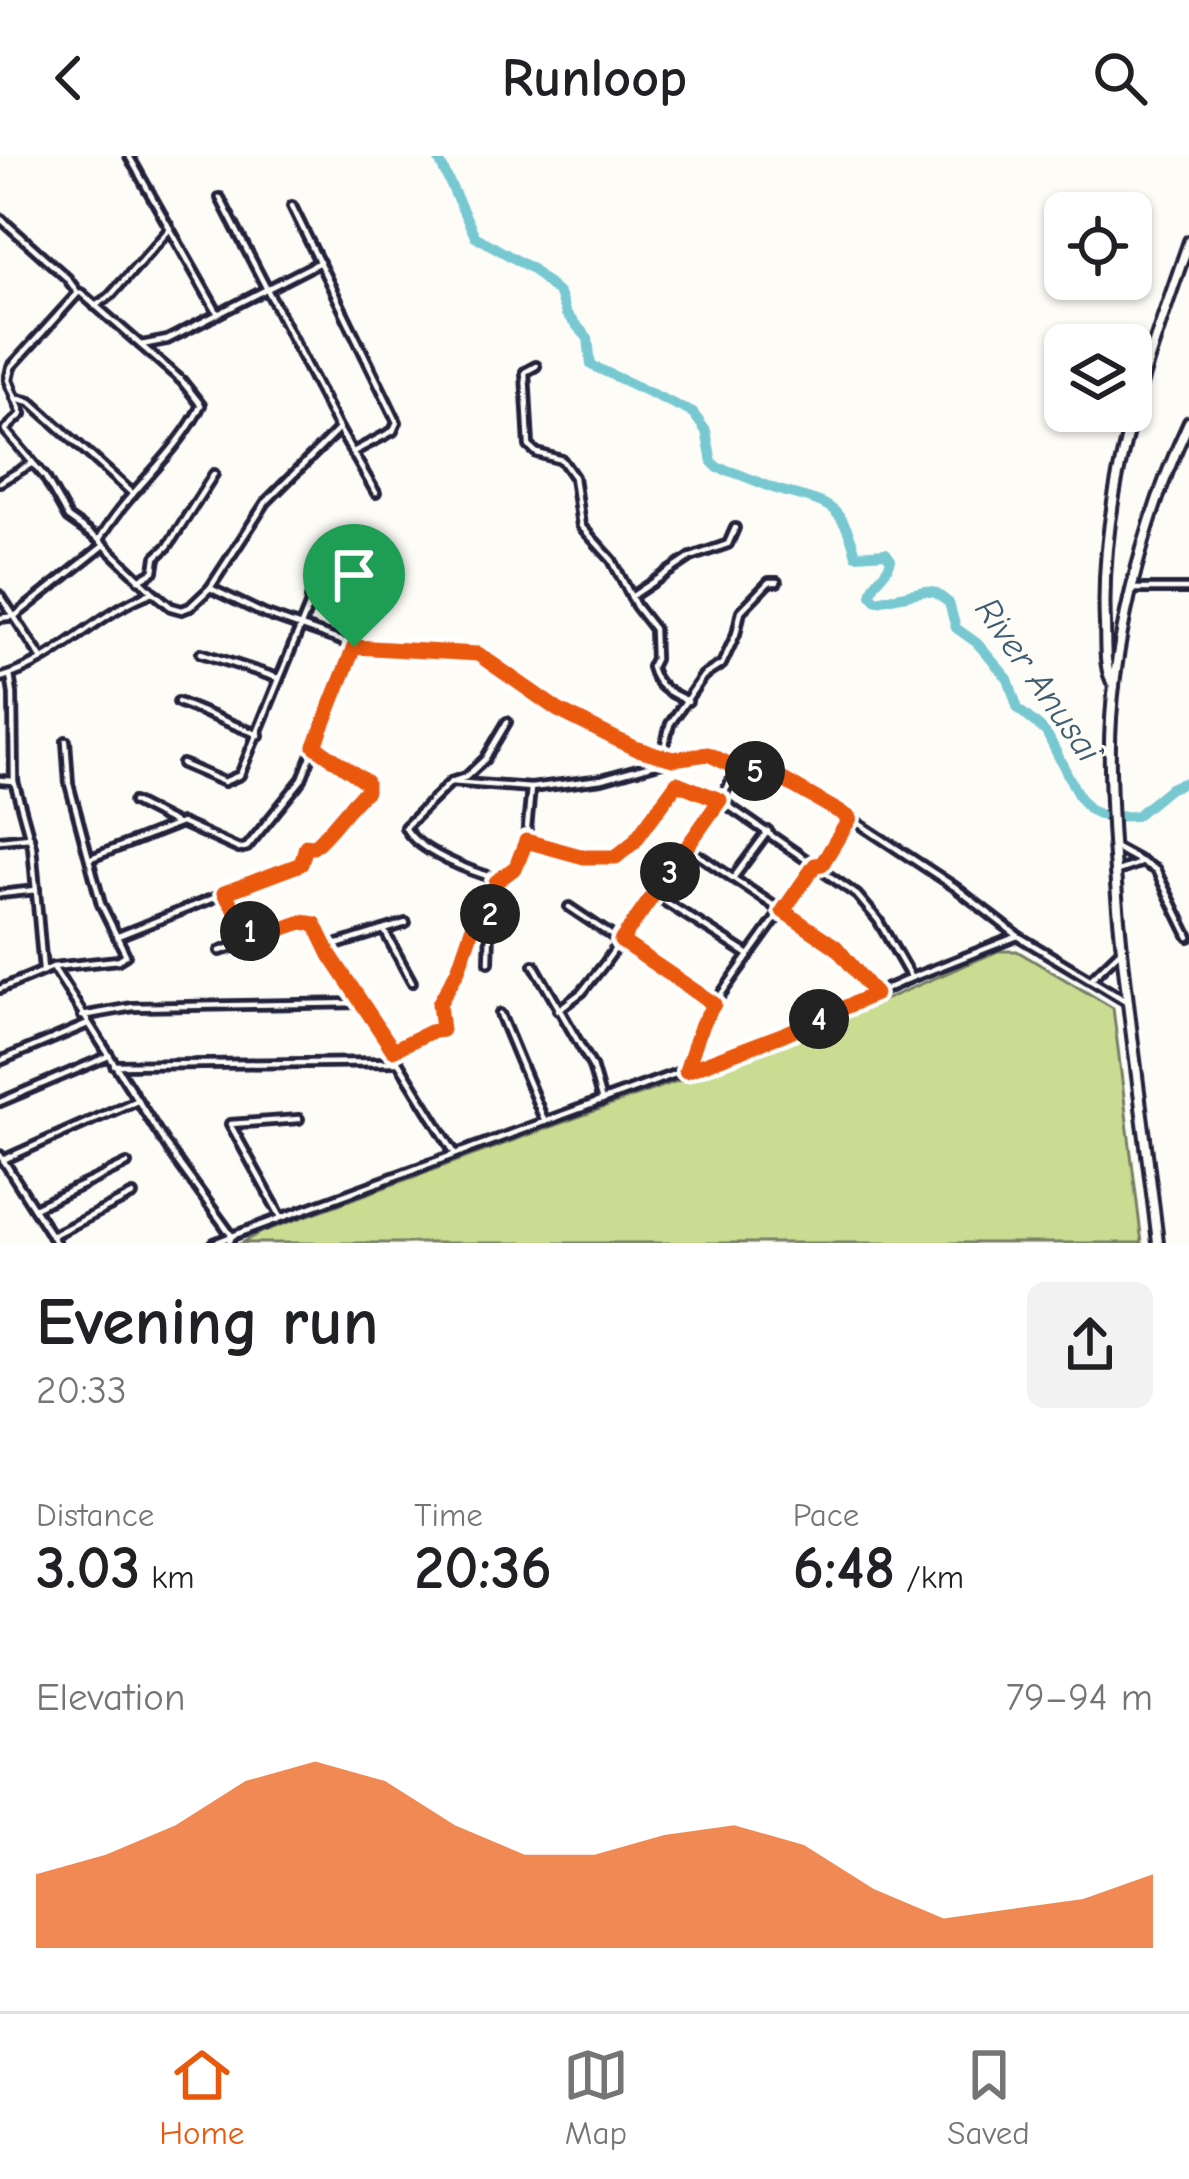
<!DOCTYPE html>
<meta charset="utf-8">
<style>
:root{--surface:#fff;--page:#f2f2f2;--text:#202124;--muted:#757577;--line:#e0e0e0;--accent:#ea580c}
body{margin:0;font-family:"Comic Neue",sans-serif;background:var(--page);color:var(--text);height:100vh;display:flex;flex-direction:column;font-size:45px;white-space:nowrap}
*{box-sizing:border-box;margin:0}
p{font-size:39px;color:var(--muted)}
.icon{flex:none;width:66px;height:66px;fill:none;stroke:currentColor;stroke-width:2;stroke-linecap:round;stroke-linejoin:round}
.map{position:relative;height:1087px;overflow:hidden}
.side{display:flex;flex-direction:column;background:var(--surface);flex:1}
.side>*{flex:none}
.fabs{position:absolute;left:1044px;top:36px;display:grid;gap:24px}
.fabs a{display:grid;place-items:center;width:108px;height:108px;border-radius:18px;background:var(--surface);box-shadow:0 3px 9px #0004;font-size:60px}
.pin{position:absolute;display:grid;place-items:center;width:102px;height:102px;color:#fff;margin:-123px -51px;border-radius:50% 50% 50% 0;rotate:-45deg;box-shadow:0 0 12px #0007}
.pin .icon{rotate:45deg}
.km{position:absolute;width:60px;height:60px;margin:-30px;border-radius:50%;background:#222;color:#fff;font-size:33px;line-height:60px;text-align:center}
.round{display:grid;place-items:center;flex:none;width:126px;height:126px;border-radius:18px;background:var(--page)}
.head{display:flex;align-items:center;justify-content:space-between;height:204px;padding:0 36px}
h1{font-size:66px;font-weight:600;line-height:90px}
.figures{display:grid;grid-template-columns:repeat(3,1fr);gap:18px;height:204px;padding:12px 36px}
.figures div{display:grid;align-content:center}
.figures b{font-size:60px;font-weight:600}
.figures small{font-size:33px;font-weight:400}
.figures p{font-size:33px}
.chart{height:336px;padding:24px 36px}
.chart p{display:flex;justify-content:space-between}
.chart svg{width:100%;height:216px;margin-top:12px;fill:var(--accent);opacity:.7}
header{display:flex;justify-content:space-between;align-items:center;height:156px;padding:0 36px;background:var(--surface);font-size:54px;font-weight:600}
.tabs{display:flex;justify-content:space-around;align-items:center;height:168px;border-top:3px solid var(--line);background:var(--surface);font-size:33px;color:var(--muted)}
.tabs a{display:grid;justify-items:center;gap:6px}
.tabs .active{color:var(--accent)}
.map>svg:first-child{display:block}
.green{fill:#c9dc91;stroke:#767f66;stroke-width:3}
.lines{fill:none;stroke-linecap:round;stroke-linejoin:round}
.river{stroke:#78c8d2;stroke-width:10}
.street-casing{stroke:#22223b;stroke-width:14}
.secondary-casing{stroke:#22223b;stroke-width:16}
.street{stroke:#fdfcf7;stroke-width:4.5}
.secondary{stroke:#fdfcf7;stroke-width:8}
.route-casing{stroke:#fff;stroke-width:24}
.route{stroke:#ea580c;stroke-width:15}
.labels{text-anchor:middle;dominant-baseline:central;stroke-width:10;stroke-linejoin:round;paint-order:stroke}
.water-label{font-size:36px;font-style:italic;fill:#405c70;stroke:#fdfcf7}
</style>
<header><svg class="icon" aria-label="back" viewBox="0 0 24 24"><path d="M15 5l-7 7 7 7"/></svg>Runloop<svg class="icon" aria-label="search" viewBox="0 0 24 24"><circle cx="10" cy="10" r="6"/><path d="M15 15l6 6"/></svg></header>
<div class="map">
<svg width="1189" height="1087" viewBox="0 0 1189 1087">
<rect width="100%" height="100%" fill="#fdfcf7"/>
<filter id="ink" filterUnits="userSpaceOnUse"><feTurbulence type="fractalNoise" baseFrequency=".00833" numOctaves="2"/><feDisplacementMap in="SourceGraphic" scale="24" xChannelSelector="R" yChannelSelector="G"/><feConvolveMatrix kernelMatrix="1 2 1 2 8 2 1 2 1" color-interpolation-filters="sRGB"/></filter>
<g filter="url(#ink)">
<path class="green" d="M998,795h19l96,57 29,235h-900l17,-10 534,-194z"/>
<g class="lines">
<path class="river" d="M437,0l38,80 57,33 27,25 7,20 22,24 3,27 102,48 13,18 6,31 6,6c20,4 36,13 55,20 49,16 68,9 83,67l30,-2 5,7c-3,14 -18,19 -20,35l6,6 48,-10 11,2 13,10 7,25 21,15 31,36 10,30 28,23 33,65 11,13 15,7 31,-1 34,-28 19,-7"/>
<g class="street-casing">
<g id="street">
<path d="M129,0l89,158"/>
<path d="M292,50l105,216 -4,9 -40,21"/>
<path d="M0,62l67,60 11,15 -67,74 -3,13 14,34 -17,16 40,47 23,41 31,22 54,52 18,15 11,3 8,-3 20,-19 56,-86 73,-73 -119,-231"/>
<path d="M81,137l101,88 19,24c-24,50 -74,86 -102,135"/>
<path d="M95,150l15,-10 59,-66"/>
<path d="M141,189l26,-5 153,-78"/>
<path d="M536,210l-11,6 4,74 8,7 25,7 12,17 7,49 31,34 24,46 18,23 1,30 -4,8c5,20 19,26 37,34"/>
<path d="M19,243l12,3 101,91"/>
<path d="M339,273l37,64"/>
<path d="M0,326l31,-18"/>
<path d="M139,424l15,-9 2,-14 12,-11 46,-72"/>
<path d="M210,432l54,26 100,35 122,7 72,54 76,38 33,9"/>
<path d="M1131,433h58"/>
<path d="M0,439l42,64"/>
<path d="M631,441l60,-40 37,-13 7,-16"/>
<path d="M0,462l15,-2 87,-69"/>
<path d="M201,497l77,25"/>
<path d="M10,519l3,19 1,87 18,65 11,124"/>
<path d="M0,522c58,-16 96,-65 151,-85"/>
<path d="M178,546l81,33"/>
<path d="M662,600l8,-32 33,-48 19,-12 14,-30 5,-23 28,-29h8"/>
<path d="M182,608l42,18 16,-7 69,-169 5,-33"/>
<path d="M738,613l-18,31 137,95 21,25 32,56"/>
<path d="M0,624l14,1"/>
<path d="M451,626l80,6 71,-9 78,-22 28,-3 30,15 35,5 56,30 126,83 63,49 108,65"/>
<path d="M133,646l43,22"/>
<path d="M0,684l30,-3"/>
<path d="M527,685l57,17 32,-1 18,-15 43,-59 43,17 -115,163 -23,29 -24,18"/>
<path d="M688,692l147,99 40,47"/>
<path d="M1116,692l40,22 33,67"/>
<path d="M91,702l90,-35 58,26 8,-2 55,-68 51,-130"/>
<path d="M1115,716l28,-10"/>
<path d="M734,721l34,-46"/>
<path d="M498,723c-26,-7 -82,-28 -93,-52l46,-45 15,-5 19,-18 22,-37"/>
<path d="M0,738l36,-4"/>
<path d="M224,738l77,-30 5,-18 7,1c20,-16 32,-39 53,-56v-9l-50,-35"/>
<path d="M653,738l96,61"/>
<path d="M569,751l145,97"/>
<path d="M384,774l28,52"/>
<path d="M118,780l106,-42 30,44"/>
<path d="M326,792l80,-25"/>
<path d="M220,795l92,-29 142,230"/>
<path d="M489,806l2,-65 5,-15 20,-15 9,-18 6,-61"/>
<path d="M534,809l58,101 10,35"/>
<path d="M53,811l117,184 62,85 -18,7"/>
<path d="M1092,822l30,-29"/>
<path d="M0,833l53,-22 65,-7 8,-5 -25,-51 -32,-120 -3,-43"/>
<path d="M500,858l45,108"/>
<path d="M82,860l51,-9 228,-4"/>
<path d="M393,894l37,-18 12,-2 -3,-26 19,-33 15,-45 16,-9"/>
<path d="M0,905l88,-37"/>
<path d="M114,909l283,-3"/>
<path d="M686,915l16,-47 12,-20 101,-140h7l28,-46"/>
<path d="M0,946l109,-46"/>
<path d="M0,999l56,88"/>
<path d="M3,1004l132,-59"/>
<path d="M34,1052l93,-44"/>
<path d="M281,1061l-51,-93 69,-5"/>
<path d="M51,1080l82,-41"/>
<path d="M229,1087l3,-7 552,-202 127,-56 107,-42"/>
</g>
</g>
<g class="secondary-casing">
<g id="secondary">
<path d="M1114,530c-11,-18 -8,-41 -9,-62 -6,-134 41,-258 84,-383"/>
<path d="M1158,1087c-18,-157 -45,-316 -48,-474 -3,-111 32,-247 79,-347"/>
</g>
</g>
<use href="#street" class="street"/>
<use href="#secondary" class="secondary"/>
</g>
</g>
<g class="lines" filter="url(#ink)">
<g class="route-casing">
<path id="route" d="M354,491l124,7 80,56 76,38 39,11 35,-5 31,15 34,5 77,44 -28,46 -7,1 -32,46 53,36 39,47 -91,40 -98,37 16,-47 12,-20 -93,-63 99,-141 -43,-17 -43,59 -18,15h-32l-58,-16 -10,26 -20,15 -6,34 -17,10 -15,44 -19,34 3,26 -12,2 -37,18 -63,-95 -15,-31 -13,-2 -48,17 -30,-46 77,-29 5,-18 7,1c19,-15 32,-39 53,-56v-9l-51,-36z"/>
</g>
<use href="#route" class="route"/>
</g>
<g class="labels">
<g class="water-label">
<text transform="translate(1038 524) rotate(55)">River Anusai</text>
</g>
</g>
</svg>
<div class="fabs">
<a><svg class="icon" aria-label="locate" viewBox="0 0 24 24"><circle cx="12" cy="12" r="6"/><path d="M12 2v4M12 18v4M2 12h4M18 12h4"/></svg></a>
<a><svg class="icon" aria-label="layers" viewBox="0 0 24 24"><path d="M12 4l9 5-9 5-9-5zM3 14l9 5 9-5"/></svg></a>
</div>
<div class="pin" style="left:354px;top:491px;background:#1e9e55"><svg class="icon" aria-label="arrive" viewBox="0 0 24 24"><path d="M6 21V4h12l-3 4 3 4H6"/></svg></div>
<b class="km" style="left:250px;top:775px">1</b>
<b class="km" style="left:490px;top:758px">2</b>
<b class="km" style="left:670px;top:716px">3</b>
<b class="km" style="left:819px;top:863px">4</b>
<b class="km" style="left:755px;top:615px">5</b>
</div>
<section class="side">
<div class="head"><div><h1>Evening run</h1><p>20:33</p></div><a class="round"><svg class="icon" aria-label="share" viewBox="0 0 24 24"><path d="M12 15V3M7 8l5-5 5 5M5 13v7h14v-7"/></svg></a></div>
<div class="figures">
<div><p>Distance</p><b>3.03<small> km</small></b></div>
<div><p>Time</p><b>20:36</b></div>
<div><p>Pace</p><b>6:48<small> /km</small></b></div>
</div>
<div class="chart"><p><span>Elevation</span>79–94 m</p>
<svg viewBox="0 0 160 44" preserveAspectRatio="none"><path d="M0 44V29L10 25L20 19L30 10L40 6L50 10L60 19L70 25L80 25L90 21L100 19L110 23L120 32L130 38L140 36L150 34L160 29V44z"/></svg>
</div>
</section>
<nav class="tabs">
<a class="active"><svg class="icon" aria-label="home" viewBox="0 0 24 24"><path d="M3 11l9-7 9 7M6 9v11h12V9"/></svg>Home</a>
<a><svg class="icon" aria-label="map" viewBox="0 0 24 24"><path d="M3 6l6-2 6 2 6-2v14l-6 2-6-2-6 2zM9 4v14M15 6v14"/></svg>Map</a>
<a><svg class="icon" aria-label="saved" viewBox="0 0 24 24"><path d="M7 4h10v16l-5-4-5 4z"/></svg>Saved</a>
</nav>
